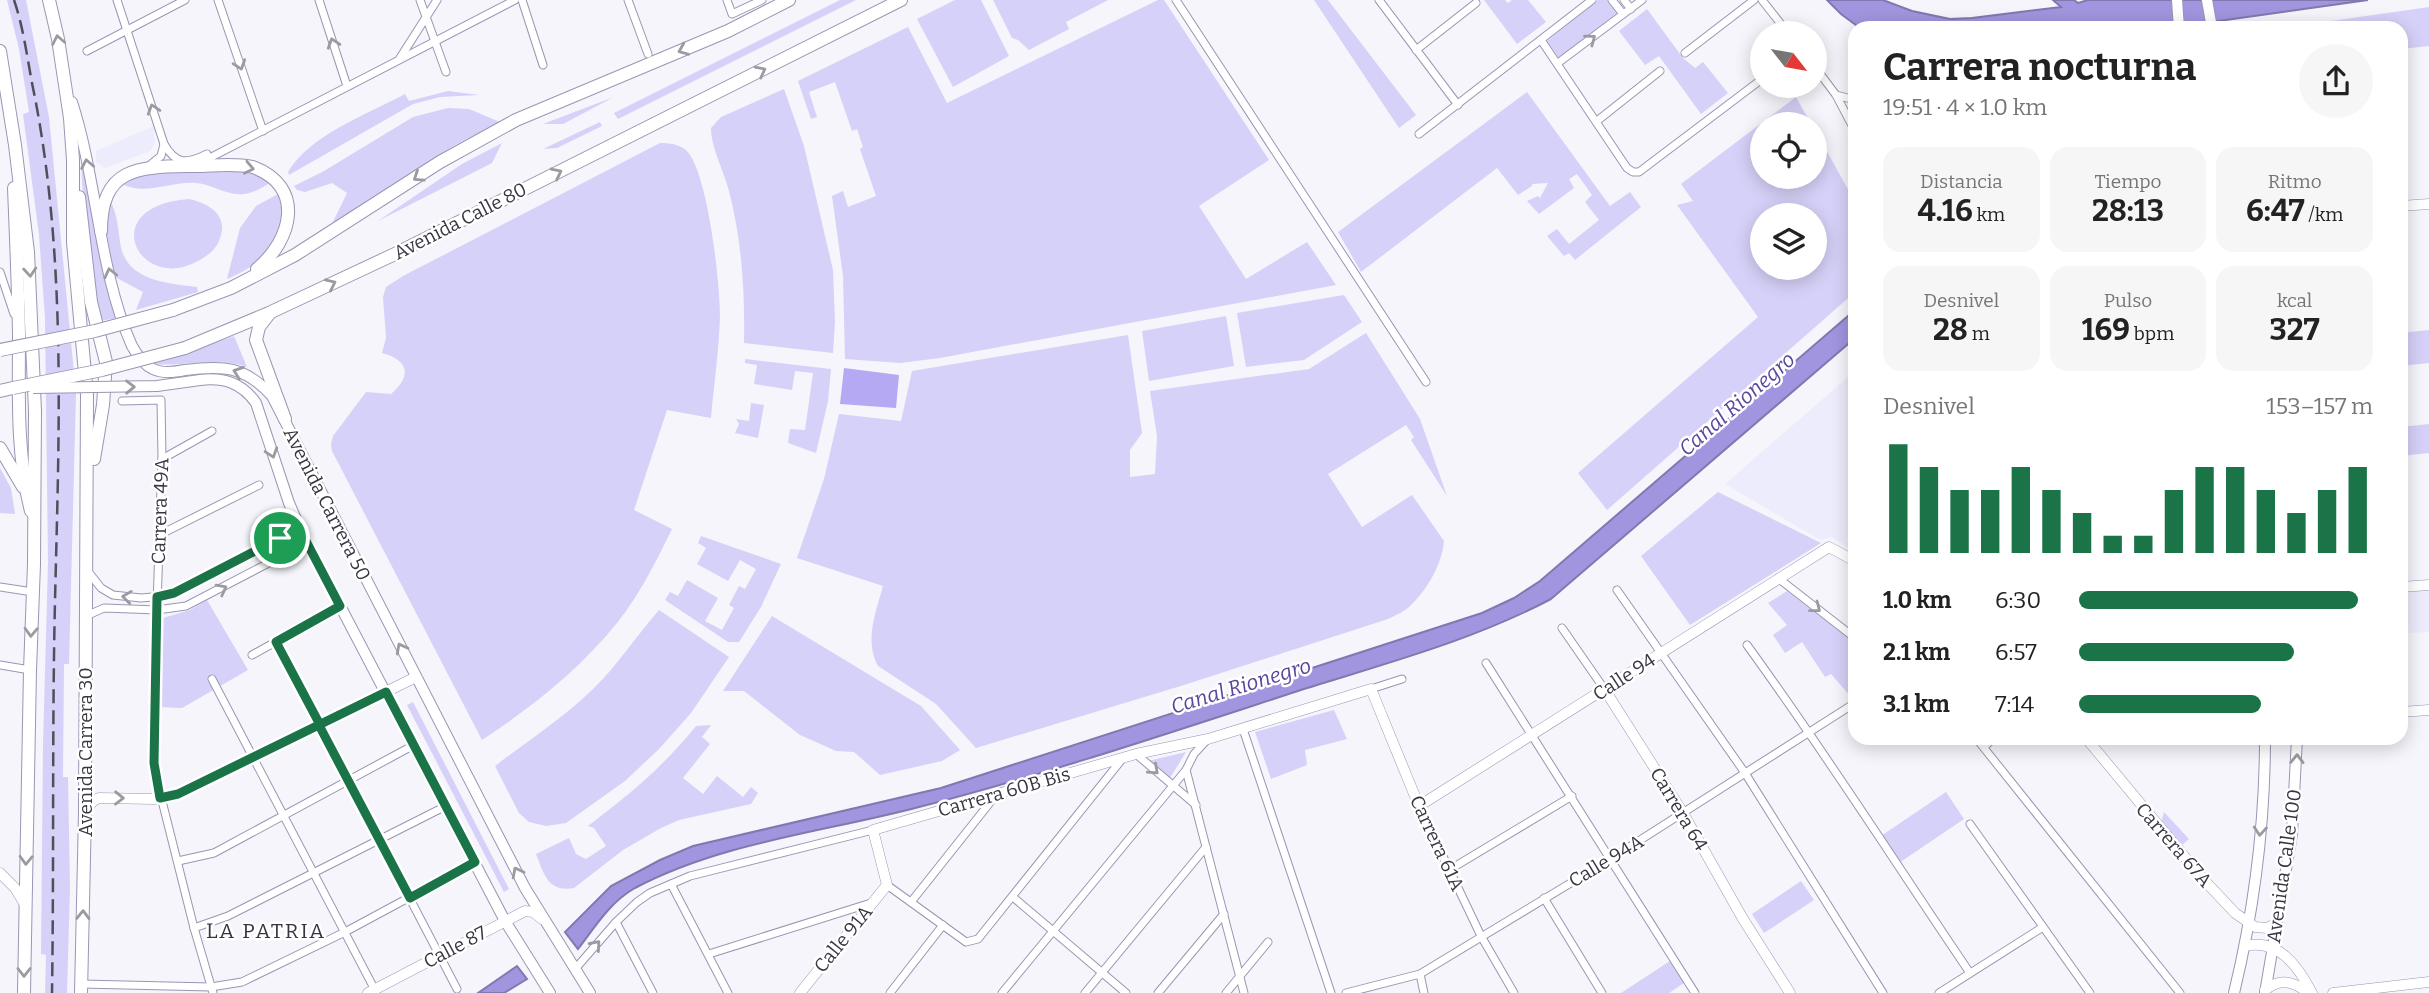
<!DOCTYPE html>
<html lang="es">
<meta charset="utf-8">
<style>
:root{--surface:#fff;--page:#f6f6f6;--text:#222;--muted:#767676;--accent:#1b7448}
body{margin:0;font-family:Bitter,serif;background:var(--page);color:var(--text);height:100vh;display:flex;flex-direction:column;font-size:26px;white-space:nowrap}
*{box-sizing:border-box;margin:0}
p{font-size:23px;color:var(--muted)}
.icon{flex:none;width:38px;height:38px;fill:none;stroke:currentColor;stroke-width:2;stroke-linecap:round;stroke-linejoin:round}
.map{position:relative;flex:1;overflow:hidden}
.drawer{position:absolute;left:1848px;top:21px;width:560px;height:724px;display:flex;flex-direction:column;background:var(--surface);border-radius:21px;box-shadow:0 4px 18px #0003}
.drawer>*{flex:none}
.needle{width:46px;rotate:121deg}
.controls{position:absolute;left:1750px;top:21px;display:grid;gap:14px}
.controls a{display:grid;place-items:center;width:77px;height:77px;border-radius:50%;background:var(--surface);box-shadow:0 4px 18px #0003;font-size:35px}
.pin{position:absolute;display:grid;place-items:center;width:60px;height:60px;color:#fff;margin:-30px;border:4px solid #fff;border-radius:50%;box-shadow:0 2px 7px #0007}
.round{display:grid;place-items:center;flex:none;width:74px;height:74px;border-radius:37px;background:var(--page)}
.head{display:flex;align-items:center;justify-content:space-between;height:119px;padding:0 35px}
h1{font-size:38px;font-weight:700;line-height:52px}
.figures{display:grid;grid-template-columns:repeat(3,1fr);gap:10px;height:119px;padding:7px 35px}
.figures div{display:grid;align-content:center;border-radius:18px;background:var(--page);text-align:center}
.figures b{font-size:30px;font-weight:700}
.figures small{font-size:19px;font-weight:400}
.figures p{font-size:19px}
.chart{height:196px;padding:14px 35px}
.chart p{display:flex;justify-content:space-between}
.chart svg{width:100%;height:126px;margin-top:7px;stroke:var(--accent);stroke-width:6}
ul{padding:0 35px;list-style:none;font-size:23px}
li{display:grid;grid-template-columns:112px 84px 1fr;align-items:center;height:52px}
li i{height:18px;border-radius:9px;background:var(--accent)}
.map>svg:first-child{display:block}
.built{fill:#edecfc}
.green{fill:#d6d1f8;fill-rule:evenodd}
.forest{fill:#b5a9f4}
.water{fill:#a195df;stroke:#8178b0;stroke-width:2}
.lines{fill:none;stroke-linecap:round;stroke-linejoin:round}
.street-casing{stroke:#9996b3;stroke-width:9}
.secondary-casing{stroke:#9996b3;stroke-width:11}
.primary-casing{stroke:#9996b3;stroke-width:12}
.highway-casing{stroke:#9996b3;stroke-width:14}
.street{stroke:#fff;stroke-width:7}
.secondary{stroke:#fff;stroke-width:10}
.primary{stroke:#fff;stroke-width:10}
.highway{stroke:#fff;stroke-width:12}
.rail{stroke:#4f4e59;stroke-width:2.5;stroke-dasharray:14 7;stroke-linecap:butt}
.primary-bridge-casing{stroke:#9996b3;stroke-width:12;stroke-linecap:butt}
.highway-bridge-casing{stroke:#9996b3;stroke-width:14;stroke-linecap:butt}
.primary-bridge{stroke:#fff;stroke-width:10}
.highway-bridge{stroke:#fff;stroke-width:12}
.oneway{stroke:#9b9aa0}
.route-casing{stroke:#fff;stroke-width:14}
.route{stroke:#1b7448;stroke-width:9}
.labels{text-anchor:middle;dominant-baseline:central;stroke-width:5;stroke-linejoin:round;paint-order:stroke}
.street-label{font-size:19px;fill:#373642;stroke:#fff}
.water-label{font-size:21px;font-style:italic;fill:#5a459c;stroke:#fff}
.neighbourhood-label{font-size:21px;letter-spacing:2px;fill:#373642;stroke:#fff}
</style>
<div class="map">
<svg width="2429" height="993" viewBox="0 0 2429 993">
<rect width="100%" height="100%" fill="#f5f5fb"/>
<g class="built">
<path d="M154,126l1,16 -5,9 -45,17 -9,-6v-11z"/>
<path d="M1855,371v180l-24,-14 -11,3 -95,-56z"/>
<path d="M2429,589v43l-20,1 -4,-42z"/>
</g>
<g class="green">
<path d="M7,0h19l23,117 27,276 -7,271h-5l-1,113h5l2,111 -3,105h-22l1,-38 -5,-1 2,-210 5,-181 -3,-245 -6,-83 -16,-121 6,-2 -10,-63z"/>
<path d="M840,0h16l-238,119 -4,-6z"/>
<path d="M955,0h26l28,56 -56,31 -36,-68z"/>
<path d="M993,0h115l-42,22 3,7 -40,21 -11,-10 -6,-2z"/>
<path d="M1158,0h6l105,160 -70,46 47,73 61,-37 29,43 -396,73 -40,5 -55,-4 -2,-83 -11,-80 11,-5 5,16 28,-11 -16,-47 3,-2 -6,-18 -5,2 -17,-49 -26,10 8,25 -6,2 -13,-38 110,-54 39,76z"/>
<path d="M1314,0h14l88,115 -17,13z"/>
<path d="M1484,0h21l3,3 4,-3h16l18,22 -29,22z"/>
<path d="M1598,0h10l10,12 -59,46 -12,-17z"/>
<path d="M2429,7v39l-28,3v-21h-118z"/>
<path d="M1647,9l36,49 12,10 8,-6 25,31 -27,21 -42,-58 -14,9 -26,-34z"/>
<path d="M784,89l20,57 29,124 2,52 -2,31 -89,-10c1,-51 -2,-102 -15,-152 -5,-20 -18,-43 -18,-63l10,-11z"/>
<path d="M448,91l31,4 -39,2 -27,7 -124,71 -1,-3c23,-38 78,-57 117,-78l4,7z"/>
<path d="M1527,92l83,114 20,-14 11,15 -66,53 -6,-7 -5,3 -17,-20 10,-7 12,15 30,-24 -14,-18 7,-7 -15,-21 -8,5 5,9 -35,26 -12,-13 11,-5 2,2 8,-15 -16,1v2l-14,9 -21,-27 -136,104 -23,-40z"/>
<path d="M614,97l-51,27h-20z"/>
<path d="M1796,97l15,27h-49v53h53v-47l40,72v90l-248,218 -29,-37 180,-156 -81,-112 16,-4 -12,-17zM1762,215h53v53h-53z"/>
<path d="M448,108l21,1 31,13 -45,23 -124,81 16,-33 -15,-10 -27,9 -8,-2 -3,-4 30,-15 89,-54z"/>
<path d="M600,122l2,4 -45,22 -14,1z"/>
<path d="M502,143l-10,20 -114,58 84,-57z"/>
<path d="M660,143c9,0 19,1 26,7 22,21 34,134 34,166 -1,34 -6,68 -9,102l-44,-8 -33,100 38,19c-16,33 -32,65 -55,94 -38,47 -85,84 -135,117l-150,-289 -1,-7 2,-8 33,-44 25,2c21,-18 18,-34 -9,-41l4,-15 -3,-41 3,-10 17,-11z"/>
<path d="M81,154l18,97 18,67 -17,3c-10,-56 -18,-111 -19,-167z"/>
<path d="M242,169l11,2 17,12c-8,5 -17,10 -26,11 -18,2 -31,-10 -48,-11 -27,-2 -51,14 -76,0l19,-10z"/>
<path d="M278,194c15,43 -15,70 -51,85l13,-51 16,-22z"/>
<path d="M189,199c19,4 40,16 31,39 -3,11 -13,18 -22,23 -59,33 -104,-55 -9,-62z"/>
<path d="M110,200c7,14 8,26 10,42 5,39 46,41 77,45l1,5 -62,18 7,-18 -28,-15 -10,-51z"/>
<path d="M1344,295l18,27 -58,38 -58,7 -9,-54z"/>
<path d="M1226,316l8,50 -85,15 -7,-50z"/>
<path d="M2429,330v33l-28,3v-33z"/>
<path d="M1366,333l54,86 27,77 -36,-56 3,-3 -8,-12 -78,49 34,53 50,-32 32,46c-2,23 -16,47 -32,63 -6,7 -16,11 -24,15l-204,66 -208,63 -40,-44 -58,-38c-14,-26 -2,-54 5,-80l-86,-28 27,-79 15,-65 62,7 11,-50 216,-36 14,98 -12,17v27l25,-3 2,-38 -7,-45 159,-22z"/>
<path d="M234,336l13,31c-31,-11 -63,0 -95,-3z"/>
<path d="M745,359l86,10 -3,32 -12,52 -28,-10 2,-14 15,1 8,-57 -18,-2 -3,19 -38,-6 3,-19 -12,-2z"/>
<path d="M751,403l13,2 -6,33 -23,-5 4,-9 -3,-5 13,2z"/>
<path d="M2429,424v29l-28,3v-29z"/>
<path d="M0,468l11,20 4,26 -15,-1z"/>
<path d="M1718,492l103,51 -131,82 -49,-69z"/>
<path d="M701,536l80,28 -20,43 -22,35h-11l-63,-42 5,-8 8,4 9,-16 31,18 -13,23 17,9 12,-22 -5,-3 10,-19 6,3 11,-20 -16,-9 -12,21 -31,-17 9,-16 -8,-5z"/>
<path d="M1787,591l68,52 -2,56 -22,-25 -6,3 -23,-35 -17,11 -12,-18 14,-10 -19,-22z"/>
<path d="M207,600l41,70 -66,38 -23,-1 4,-89 27,-8z"/>
<path d="M659,610l70,47 -38,56 -32,36 -34,32 -59,42 -20,3 -17,-4 -10,-9 -24,-47c33,-25 68,-48 98,-77 25,-24 43,-53 66,-79z"/>
<path d="M772,616l149,90 39,44 -18,11 -62,14 -26,-23 -18,-1 -36,-16 -56,-44h-21z"/>
<path d="M413,702l96,187 -5,3 -97,-187z"/>
<path d="M1334,710l13,29 -42,11 2,15 -36,14 -16,-47z"/>
<path d="M711,725l-9,12 8,7 -27,34 20,16 14,-18 26,21 8,-10 7,6 -7,11 -72,16 -18,8 -38,22 -49,38c-26,5 -30,-14 -38,-34l33,-16 7,16 10,5 20,-13 -12,-18 -6,-2c43,-33 74,-58 108,-100z"/>
<path d="M1186,752l-16,26 -22,-17z"/>
<path d="M1946,792l18,27 -65,44 -18,-27z"/>
<path d="M2164,812l25,27 -7,6 -21,-22z"/>
<path d="M1801,881l13,19 -50,33 -12,-19z"/>
<path d="M1670,961l14,22 -15,10h-48z"/>
</g>
<path class="forest" d="M844,368l55,7 -3,33 -56,-4z"/>
<g class="water">
<path d="M1827,0h56l29,11 38,8 22,-1 89,-11 -8,-7h21l4,3 10,-3h280l-199,28h-309l-19,-14z"/>
<path d="M1855,310v28l-304,261c-79,42 -168,65 -253,92 -126,41 -251,83 -379,116 -94,25 -197,35 -284,81 -25,14 -40,39 -57,61l-13,-17 46,-46 49,-26 33,-14 248,-58 541,-175 32,-15 26,-17z"/>
<path d="M517,966l10,13 -23,14h-26z"/>
</g>
<g class="lines">
<g class="street-casing">
<g id="street">
<path d="M117,0l47,144 -3,12 -11,9"/>
<path d="M218,0l45,131"/>
<path d="M319,0l28,86"/>
<path d="M420,0l26,72"/>
<path d="M522,0l21,65"/>
<path d="M628,0l20,54"/>
<path d="M727,0l5,14 30,-14"/>
<path d="M1176,0l250,382"/>
<path d="M1379,0l79,105"/>
<path d="M1612,0l11,14"/>
<path d="M1624,0l7,9"/>
<path d="M1762,0l26,33"/>
<path d="M1541,40l86,128 6,4h6l123,-93"/>
<path d="M1416,50l60,-47"/>
<path d="M87,51l98,-51"/>
<path d="M1685,53l69,-53"/>
<path d="M400,58l37,-58"/>
<path d="M1558,63l84,-63"/>
<path d="M1815,67l21,28 19,36"/>
<path d="M1836,95l19,5"/>
<path d="M1597,121l63,-50"/>
<path d="M1419,134l173,-134"/>
<path d="M164,144c12,21 23,20 43,10"/>
<path d="M200,163l315,-163"/>
<path d="M0,272l14,42"/>
<path d="M122,401l39,-1 1,59 -8,234 1,80 39,155 19,65"/>
<path d="M162,459l50,-28"/>
<path d="M159,535l100,-50"/>
<path d="M87,570l14,18 12,7 28,3 24,-2 22,-9 93,-49 16,-16"/>
<path d="M1778,578l77,60"/>
<path d="M0,587l33,5"/>
<path d="M1617,590l128,183 138,220"/>
<path d="M86,616l18,-8 53,2 29,-4 121,-63"/>
<path d="M1562,628l43,62"/>
<path d="M276,642l181,347"/>
<path d="M1747,645c78,107 149,219 223,328"/>
<path d="M252,655l88,-49"/>
<path d="M1486,663l209,330"/>
<path d="M0,665l30,5"/>
<path d="M212,679l164,313"/>
<path d="M1371,689l31,-10"/>
<path d="M1243,729l88,264"/>
<path d="M1976,738l204,255"/>
<path d="M1984,747l10,-9"/>
<path d="M1136,754l60,51"/>
<path d="M1186,770l58,223"/>
<path d="M1419,806l62,130 33,57"/>
<path d="M1970,824l120,169"/>
<path d="M178,861l36,-8 200,-108"/>
<path d="M1449,870l123,-74"/>
<path d="M671,884l57,109"/>
<path d="M887,885l79,57 12,-3 145,-181"/>
<path d="M1013,897l113,96"/>
<path d="M1544,898l58,95"/>
<path d="M911,902l85,-107"/>
<path d="M616,922l37,71"/>
<path d="M194,928l34,-12 218,-110"/>
<path d="M709,954l162,-51"/>
<path d="M576,968l40,-46 21,-20 13,-9 40,-17 183,-46"/>
<path d="M1420,974l4,19"/>
<path d="M81,984l130,3 31,-5 103,-50 130,-70"/>
<path d="M890,993l53,-68"/>
<path d="M1002,993l184,-223 8,-16 12,-13"/>
<path d="M1085,993l121,-146"/>
<path d="M1158,993l66,-79"/>
<path d="M1226,993l42,-51"/>
<path d="M1346,993l74,-19 192,-116 243,-155"/>
<path d="M1939,993l104,-66"/>
</g>
</g>
<g class="secondary-casing">
<g id="secondary">
<path d="M2401,206l28,-2"/>
<path d="M2401,587l28,-2"/>
<path d="M1605,690l78,123 60,106 47,74"/>
<path d="M2401,712l28,-2"/>
<path d="M2086,738l117,141 32,34 20,14 12,1 10,-5"/>
<path d="M85,812l8,-11 6,-3 55,1 25,-5 237,-117"/>
<path d="M0,873l15,15 9,15"/>
<path d="M2245,946c33,-8 53,20 67,47"/>
<path d="M2265,990c15,-12 29,-9 43,3"/>
<path d="M368,993l157,-82 8,1 9,7"/>
<path d="M800,993l87,-108 -14,-55 263,-76 72,-15 163,-50 48,117 410,-259 26,14"/>
<path d="M2333,993l96,-11"/>
</g>
</g>
<g class="primary-casing">
<g id="primary">
<path d="M2177,0l2,28"/>
<path d="M2207,0l5,28"/>
<path d="M72,102c25,77 27,170 60,244 5,9 12,19 21,23 10,5 22,3 32,1 38,-5 60,-4 87,26l253,492 65,105"/>
<path d="M200,380c24,-3 42,3 56,23l33,100 13,30 203,388 45,72"/>
<path d="M2234,993c20,-83 31,-169 31,-255"/>
<path d="M2265,993l27,-159 5,-96"/>
</g>
</g>
<g class="highway-casing">
<g id="highway">
<path d="M49,0l9,39 12,79 3,42v82l14,153 -2,418 -4,180"/>
<path d="M0,51l15,94 13,107 7,159 -1,153 -4,106 -6,323"/>
<path d="M14,188c2,48 4,97 5,146 0,58 -3,120 12,177"/>
<path d="M79,197l12,105 15,60 -3,43 -9,54"/>
<path d="M101,231c0,-66 40,-64 93,-65 19,0 40,-3 59,1 53,20 39,73 4,102"/>
<path d="M173,310l58,-22 64,-33 145,-93 76,-42 212,-89 61,-31"/>
<path d="M269,314l-10,13 -3,13 29,79"/>
<path d="M185,348l84,-35 128,-60 504,-253"/>
<path d="M0,391l13,-3"/>
<path d="M0,448l23,39"/>
</g>
</g>
<use href="#street" class="street"/>
<use href="#secondary" class="secondary"/>
<use href="#primary" class="primary"/>
<use href="#highway" class="highway"/>
<path class="rail" d="M14,0c9,26 13,56 18,83 35,167 27,348 23,518 -3,130 -1,261 -3,392"/>
<g class="primary-bridge-casing">
<path id="primary-bridge" d="M33,388l124,-2 43,-6"/>
</g>
<g class="highway-bridge-casing">
<g id="highway-bridge">
<path d="M0,350l95,-19 78,-21"/>
<path d="M13,388l89,-18 83,-22"/>
</g>
</g>
<use href="#primary-bridge" class="primary-bridge"/>
<use href="#highway-bridge" class="highway-bridge"/>
</g>
<defs><path id="oneway-chevron" d="M-2-3.5L2.5 0L-2 3.5" fill="none" stroke-width="1.6" stroke-linecap="round" stroke-linejoin="round" transform="scale(1.75)"/></defs>
<g class="oneway">
<use href="#oneway-chevron" transform="translate(1591 39) rotate(-37)"/>
<use href="#oneway-chevron" transform="translate(58 40) rotate(-101)"/>
<use href="#oneway-chevron" transform="translate(333 43) rotate(-108)"/>
<use href="#oneway-chevron" transform="translate(683 50) rotate(157)"/>
<use href="#oneway-chevron" transform="translate(240 65) rotate(71)"/>
<use href="#oneway-chevron" transform="translate(761 71) rotate(-27)"/>
<use href="#oneway-chevron" transform="translate(153 109) rotate(-108)"/>
<use href="#oneway-chevron" transform="translate(87 164) rotate(-101)"/>
<use href="#oneway-chevron" transform="translate(249 168) rotate(12)"/>
<use href="#oneway-chevron" transform="translate(557 173) rotate(-26)"/>
<use href="#oneway-chevron" transform="translate(418 177) rotate(146)"/>
<use href="#oneway-chevron" transform="translate(30 272) rotate(85)"/>
<use href="#oneway-chevron" transform="translate(110 273) rotate(-103)"/>
<use href="#oneway-chevron" transform="translate(331 284) rotate(-25)"/>
<use href="#oneway-chevron" transform="translate(238 372) rotate(-161)"/>
<use href="#oneway-chevron" transform="translate(130 387) rotate(-1)"/>
<use href="#oneway-chevron" transform="translate(272 453) rotate(72)"/>
<use href="#oneway-chevron" transform="translate(222 589) rotate(-28)"/>
<use href="#oneway-chevron" transform="translate(127 597) rotate(-173)"/>
<use href="#oneway-chevron" transform="translate(1816 608) rotate(38)"/>
<use href="#oneway-chevron" transform="translate(31 632) rotate(92)"/>
<use href="#oneway-chevron" transform="translate(401 648) rotate(-118)"/>
<use href="#oneway-chevron" transform="translate(2297 759) rotate(-89)"/>
<use href="#oneway-chevron" transform="translate(1154 770) rotate(42)"/>
<use href="#oneway-chevron" transform="translate(119 798) rotate(1)"/>
<use href="#oneway-chevron" transform="translate(2260 831) rotate(95)"/>
<use href="#oneway-chevron" transform="translate(26 860) rotate(92)"/>
<use href="#oneway-chevron" transform="translate(517 872) rotate(-117)"/>
<use href="#oneway-chevron" transform="translate(83 915) rotate(-89)"/>
<use href="#oneway-chevron" transform="translate(596 945) rotate(-49)"/>
<use href="#oneway-chevron" transform="translate(24 972) rotate(90)"/>
</g>
<g class="lines">
<g class="route-casing">
<path id="route" d="M280,538l-106,55 -17,4 -3,166 6,35 18,-4 208,-102 89,170 -65,36 -89,-169 -3,-8 -42,-79 64,-36 -44,-84 -16,16"/>
</g>
<use href="#route" class="route"/>
</g>
<g class="labels">
<g class="street-label">
<text transform="translate(460 221) rotate(-27)">Avenida Calle 80</text>
<text transform="translate(327 504) rotate(63)">Avenida Carrera 50</text>
<text transform="translate(160 511) rotate(-88)">Carrera 49A</text>
<text transform="translate(1624 677) rotate(-33)">Calle 94</text>
<text transform="translate(85 752) rotate(-90)">Avenida Carrera 30</text>
<text transform="translate(1004 792) rotate(-16)">Carrera 60B Bis</text>
<text transform="translate(1679 809) rotate(59)">Carrera 64</text>
<text transform="translate(1437 843) rotate(65)">Carrera 61A</text>
<text transform="translate(2174 845) rotate(49)">Carrera 67A</text>
<text transform="translate(1606 861) rotate(-31)">Calle 94A</text>
<text transform="translate(2284 866) rotate(-82)">Avenida Calle 100</text>
<text transform="translate(843 939) rotate(-51)">Calle 91A</text>
<text transform="translate(455 947) rotate(-28)">Calle 87</text>
</g>
<g class="water-label">
<text transform="translate(1737 404) rotate(-41)">Canal Rionegro</text>
<text transform="translate(1241 686) rotate(-17)">Canal Rionegro</text>
</g>
<g class="neighbourhood-label">
<text x="266" y="931">LA PATRIA</text>
</g>
</g>
</svg>
<div class="controls">
<a><svg class="needle" viewBox="-14 -14 28 28"><path d="M0-13l5 13h-10z" fill="#e53935"/><path d="M0 13l5-13h-10z" fill="#767676"/></svg></a>
<a><svg class="icon" aria-label="locate" viewBox="0 0 24 24"><circle cx="12" cy="12" r="6"/><path d="M12 2v4M12 18v4M2 12h4M18 12h4"/></svg></a>
<a><svg class="icon" aria-label="layers" viewBox="0 0 24 24"><path d="M12 4l9 5-9 5-9-5zM3 14l9 5 9-5"/></svg></a>
</div>
<div class="pin" style="left:280px;top:538px;background:#1e9e55"><svg class="icon" aria-label="arrive" viewBox="0 0 24 24"><path d="M6 21V4h12l-3 4 3 4H6"/></svg></div>
<section class="drawer">
<div class="head"><div><h1>Carrera nocturna</h1><p>19:51 · 4 × 1.0 km</p></div><a class="round"><svg class="icon" aria-label="share" viewBox="0 0 24 24"><path d="M12 15V3M7 8l5-5 5 5M5 13v7h14v-7"/></svg></a></div>
<div class="figures">
<div><p>Distancia</p><b>4.16<small> km</small></b></div>
<div><p>Tiempo</p><b>28:13</b></div>
<div><p>Ritmo</p><b>6:47<small> /km</small></b></div>
</div>
<div class="figures">
<div><p>Desnivel</p><b>28<small> m</small></b></div>
<div><p>Pulso</p><b>169<small> bpm</small></b></div>
<div><p>kcal</p><b>327</b></div>
</div>
<div class="chart"><p><span>Desnivel</span>153–157 m</p>
<svg viewBox="0 0 160 44" preserveAspectRatio="none"><path d="M5 44V6M15 44V14M25 44V22M35 44V22M45 44V14M55 44V22M65 44V30M75 44V38M85 44V38M95 44V22M105 44V14M115 44V14M125 44V22M135 44V30M145 44V22M155 44V14"/></svg>
</div>
<ul>
<li><b>1.0 km</b>6:30<i style="width:95%"></i></li>
<li><b>2.1 km</b>6:57<i style="width:73%"></i></li>
<li><b>3.1 km</b>7:14<i style="width:62%"></i></li>
</ul>
</section>
</div>
